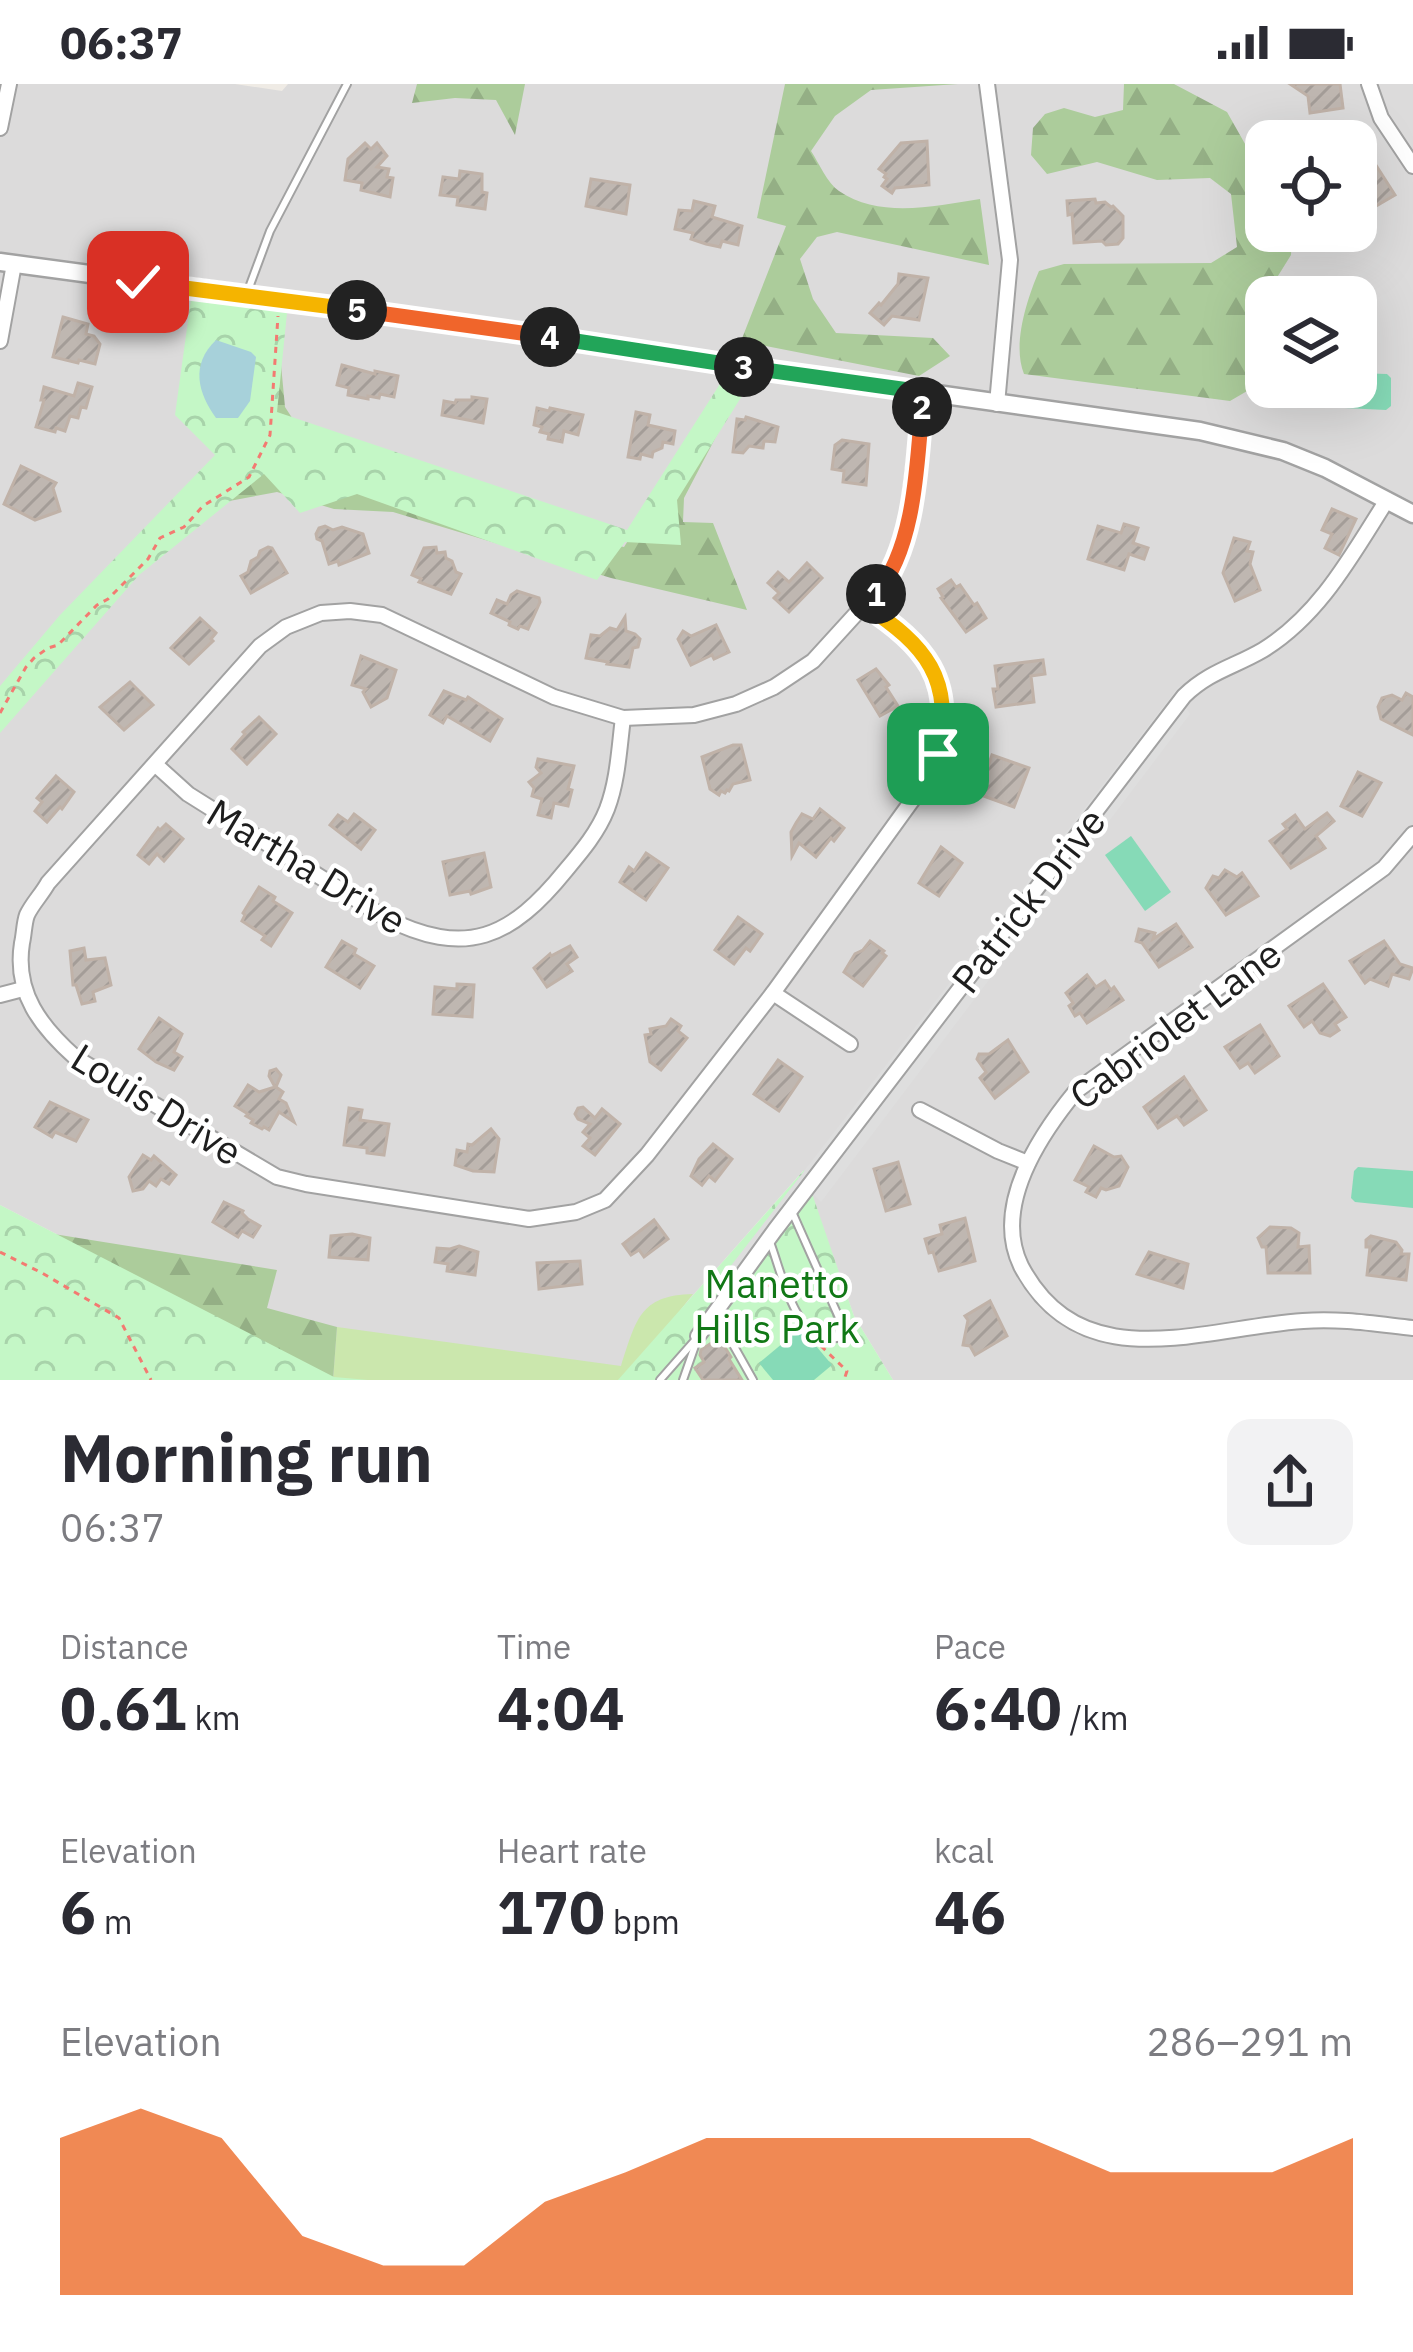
<!DOCTYPE html>
<meta charset="utf-8">
<style>
:root{--surface:#fff;--page:#f2f2f3;--text:#2b2b33;--muted:#7c7c81;--accent:#ea580c}
body{margin:0;font-family:"IBM Plex Sans",sans-serif;background:var(--page);color:var(--text);height:100vh;display:flex;flex-direction:column;font-size:45px;white-space:nowrap}
*{box-sizing:border-box;margin:0}
p{font-size:39px;color:var(--muted)}
.icon{flex:none;width:66px;height:66px;fill:none;stroke:currentColor;stroke-width:2;stroke-linecap:round;stroke-linejoin:round}
.map{position:relative;height:1296px;overflow:hidden}
.side{display:flex;flex-direction:column;background:var(--surface);flex:1}
.side>*{flex:none}
.buttons{position:absolute;left:1245px;top:36px;display:grid;gap:24px}
.buttons a{display:grid;place-items:center;width:132px;height:132px;border-radius:24px;background:var(--surface);box-shadow:0 12px 48px #0002;font-size:60px}
.pin{position:absolute;display:grid;place-items:center;width:102px;height:102px;color:#fff;margin:-51px;border-radius:24px;box-shadow:0 6px 18px #0006}
.km{position:absolute;width:60px;height:60px;margin:-30px;border-radius:50%;background:#222;color:#fff;font-size:33px;line-height:60px;text-align:center}
.round{display:grid;place-items:center;flex:none;width:126px;height:126px;border-radius:24px;background:var(--page)}
.headline{display:flex;align-items:center;justify-content:space-between;height:204px;padding:0 60px}
h1{font-size:66px;font-weight:700;line-height:90px}
.metrics{display:grid;grid-template-columns:repeat(3,1fr);gap:18px;height:204px;padding:12px 60px}
.metrics div{display:grid;align-content:center}
.metrics b{font-size:60px;font-weight:700}
.metrics small{font-size:33px;font-weight:400}
.metrics p{font-size:33px}
.chart{height:336px;padding:24px 60px}
.chart p{display:flex;justify-content:space-between}
.chart svg{width:100%;height:216px;margin-top:12px;fill:var(--accent);opacity:.7}
.status{display:flex;justify-content:space-between;align-items:center;height:84px;padding:0 60px;background:var(--surface);direction:ltr}
.status svg{height:33px;fill:currentColor}
.map>svg:first-child{display:block}
.residential{fill:#dcdbdb;fill-rule:evenodd}
.grass{fill:#cbe7ad}
.forest{fill:url(#forest-firs)}
.park{fill:url(#park-crowns)}
.pitch{fill:#86dab7}
.parking{fill:#dedede}
.water{fill:#a7d1da}
.building{fill:url(#building-hatch);stroke:#c0b2a8;stroke-width:3}
.lines{fill:none;stroke-linecap:round;stroke-linejoin:round}
.service-casing{stroke:#a2a2a2;stroke-width:10}
.minor-casing{stroke:#a2a2a2;stroke-width:18}
.tertiary-casing{stroke:#a2a2a2;stroke-width:21}
.path{stroke:#f37a71;stroke-width:3;stroke-dasharray:6 6;stroke-linecap:butt}
.service{stroke:#fff;stroke-width:6}
.minor{stroke:#fff;stroke-width:14}
.tertiary{stroke:#fff;stroke-width:16}
.split-1-casing{stroke:#fff;stroke-width:24}
.split-2-casing{stroke:#fff;stroke-width:24}
.split-3-casing{stroke:#fff;stroke-width:24}
.split-4-casing{stroke:#fff;stroke-width:24}
.split-5-casing{stroke:#fff;stroke-width:24}
.split-6-casing{stroke:#fff;stroke-width:24}
.split-1{stroke:#f5b400;stroke-width:15}
.split-2{stroke:#f0652b;stroke-width:15}
.split-3{stroke:#22a559;stroke-width:15}
.split-4{stroke:#22a559;stroke-width:15}
.split-5{stroke:#f0652b;stroke-width:15}
.split-6{stroke:#f5b400;stroke-width:15}
.labels{text-anchor:middle;dominant-baseline:central;stroke-width:9;stroke-linejoin:round;paint-order:stroke}
.street-label{font-size:39px;fill:#1e1e1e;stroke:#fff}
.park-label{font-size:39px;fill:#117816;stroke:#fff}
</style>
<div class="status"><b>06:37</b><svg viewBox="0 0 49 12"><path d="M0 12V9h3v3zM5 12V6h3v6zM10 12V3h3v9zM15 12V0h3v12zM26 1h20v11H26zM47 4h2v5h-2z"/></svg></div>
<div class="map">
<svg width="1413" height="1296" viewBox="0 0 1413 1296">
<defs>
<pattern id="forest-firs" width="22" height="20" patternUnits="userSpaceOnUse" patternTransform="scale(3)"><rect width="22" height="20" fill="#accc9b"/><path d="M5 1l3.5 6h-7zM16 11l3.5 6h-7z" fill="#94af85"/></pattern>
<pattern id="park-crowns" width="20" height="18" patternUnits="userSpaceOnUse" patternTransform="scale(3)"><rect width="20" height="18" fill="#c4f7c6"/><path d="M2 6a3 3 0 1 1 6 0M12 15a3 3 0 1 1 6 0" fill="none" stroke="#a8d3aa"/></pattern>
<pattern id="building-hatch" width="6" height="6" patternUnits="userSpaceOnUse" patternTransform="scale(3)"><rect width="6" height="6" fill="#bfb7b1"/><path d="M-1 1l2-2M0 6l6-6M5 7l2-2" fill="none" stroke="#a49d98"/></pattern>
</defs>
<rect width="100%" height="100%" fill="#efebe5"/>
<path class="residential" d="M0,0h235l47,7 6,-7h1125v1296h-520l-39,-64 -51,-145 -185,209h-249l-35,-3 -334,-172zM1266,57h90v90h-90zM1266,213h90v90h-90z"/>
<path class="grass" d="M693,1210l-67,86h-293l4,-53 284,39c15,-45 18,-71 72,-72z"/>
<g class="forest">
<path d="M417,0h108l-10,51 -19,-35 -41,-2 -43,5z"/>
<path d="M785,0h173l-87,6 -36,26 -24,35c8,12 16,32 28,40 41,28 96,15 141,8l9,66 -152,-33 -20,5 -17,22 13,40 23,34 97,5 17,18 -31,20 -178,-35 45,-115 -29,-8z"/>
<path d="M1124,0h50l53,28 39,69v50h26l-1,24 -38,61 -6,27 19,29v8l-36,21 -206,-27c-12,-29 3,-75 15,-103l25,-7 147,-1 26,-16 -6,-53 -21,-16 -53,2 -60,-18 -50,12 -16,-19 2,-27 12,-14 19,-6 31,9 28,-7z"/>
<path d="M277,238l8,85 13,20 292,113 34,7 103,-162h16l-59,113 -1,24 30,1 34,87 -136,-32 -218,-66 -59,-3 -57,-17 -53,10 -2,-45z"/>
<path d="M35,1147l242,39 -10,38 70,19 -4,53h-333z"/>
</g>
<g class="park">
<path d="M191,215l96,14 -10,99 350,118 98,-154 25,7 -73,117 4,45 -56,-3 -28,38 -240,-86 -57,19 -36,-39 -125,101 -139,158v-47l60,-71 155,-160 -40,-40z"/>
<path d="M804,1086l50,146 39,64h-275z"/>
<path d="M0,1121l334,172 34,3h-368z"/>
</g>
<g class="pitch">
<path d="M1356,289l31,1 4,4v28l-5,4 -62,-3 -4,-5 1,-15h35z"/>
<path d="M1131,752l40,56 -26,19 -40,-56z"/>
<path d="M1358,1083l55,4v37l-58,-6 -4,-4 3,-27z"/>
<path d="M801,1244l31,37 -18,15h-41l-14,-17z"/>
</g>
<g class="parking">
<path d="M1179,602l5,3 -454,595 -7,-8z"/>
<path d="M1184,621l6,9 -369,488 -8,-8z"/>
</g>
<path class="water" d="M216,256l35,12 5,5 -6,44 -12,17h-22c-18,-25 -26,-53 0,-78z"/>
<g class="building">
<path d="M1290,0h50l3,24 -33,5 -2,-17z"/>
<path d="M927,57l2,44 -34,3 -3,5 -10,-7 5,-7 -3,-2 2,-3 -7,-5 22,-26z"/>
<path d="M365,59l6,6 6,-6 10,13 -10,11 12,2 -2,8 6,1 -3,19 -29,-7 1,-7 -17,-3 3,-21z"/>
<path d="M1372,75l23,36 -29,17 -10,-3v-40z"/>
<path d="M460,87l22,3v18l5,1 -2,16 -28,-4 1,-8 -18,-2 3,-18 16,2z"/>
<path d="M591,95l39,6 -4,29 -40,-8z"/>
<path d="M1095,115l1,4 9,-1 6,5 2,-1 10,10v22l-5,6 -12,1 -4,-4 -28,2 -2,-29 -4,1 -1,-14z"/>
<path d="M694,117l21,5 -3,11 30,9 -4,19 -16,-4 -2,6 -14,-3 -15,-5 2,-6 -18,-4 4,-19 13,1z"/>
<path d="M899,190l29,4 -9,42 -27,-4 -8,9 -14,-12 9,-10 2,2 17,-21z"/>
<path d="M63,233l25,7 -2,10 8,2 6,8 -5,20 -16,-4 -1,3 -25,-6z"/>
<path d="M342,281l33,9v-3l23,5 -4,21 -14,-3 -1,4 -11,-2v3l-20,-4 1,-7 -12,-3z"/>
<path d="M78,299l14,4 -6,21 -5,-1 -3,11 -8,-2 -5,15 -9,-3 -1,4 -19,-5 8,-27h-3l3,-13 30,9z"/>
<path d="M472,313l15,2 -4,24 -41,-8 2,-14 11,2 1,-3h16z"/>
<path d="M537,324l12,3 1,-3 33,7 -5,20 -14,-4 -2,11 -14,-3 1,-5 -9,-2 2,-5 -8,-2z"/>
<path d="M636,328l14,3 -2,10 27,6 -2,13 -10,-2 -1,6 -9,4 -1,5 -11,-3 -1,5 -12,-2z"/>
<path d="M746,333l32,10 -3,15 -11,-1 -1,7 -14,-2 -6,7 -10,-1 4,-33 8,1z"/>
<path d="M842,356l27,4 -3,41 -23,-3 1,-11 -12,-2 3,-24z"/>
<path d="M21,382l35,17 -3,5 7,23 -25,9 -31,-16z"/>
<path d="M1332,425l24,10 -17,36 -14,-7 7,-14 -10,-4z"/>
<path d="M1124,440l14,4 -5,15 15,5 -4,11 -15,-5 -5,16 -36,-11 10,-33 23,7z"/>
<path d="M325,442l8,4 9,-3 21,7 6,19 -30,12 -1,-4 -9,3 -7,-23 -5,-2 -1,-5 3,-6z"/>
<path d="M1234,454l16,4 -3,9 6,1 -3,12 10,26 -25,11 -12,-28z"/>
<path d="M268,463l4,1 15,25 -36,20 -10,-17 7,-4 3,-11 7,-4 2,-6z"/>
<path d="M436,463l1,6 8,-1 1,6 6,3 4,11 5,2 -10,20 -32,-12 2,-3 -9,-4 12,-27z"/>
<path d="M807,479l15,15 -33,34 -15,-14 5,-5 -11,-10 10,-11 11,10z"/>
<path d="M951,496l5,7 4,-2 14,20 3,-2 9,15 -20,14 -25,-34 2,-1 -5,-8z"/>
<path d="M517,507l22,7 1,4 -12,27 -8,-3 -2,3 -9,-4 1,-3 -19,-9 6,-13 10,4 4,-9z"/>
<path d="M625,533l1,14 9,3 5,5 -2,8 -5,1 -4,19 -22,-3 1,-2 -22,-4 5,-23 9,1 10,-8 7,2z"/>
<path d="M200,534l16,15 -5,6 2,2 -24,23 -18,-16z"/>
<path d="M716,541l13,27 -15,7 -2,-4 -21,10 -13,-26 5,-8 8,5z"/>
<path d="M361,572l35,14 -9,28 -16,9 -8,-15 3,-3 -14,-4z"/>
<path d="M1043,576l2,14 -14,2 3,26 -38,5 -3,-18h5l-3,-23z"/>
<path d="M876,585l13,16 -3,2 12,19 -18,10 -22,-36z"/>
<path d="M130,598l23,23 -29,25 -24,-23z"/>
<path d="M444,607l22,9 2,-3 34,22 -12,22 -43,-25 -4,7 -13,-8z"/>
<path d="M1406,609l7,4v38l-32,-16 -3,-12 4,-9 10,-3 10,5z"/>
<path d="M259,633l17,17 -29,30 -15,-15 13,-15 -2,-2z"/>
<path d="M733,661h8l9,35 -17,4 -4,7 -2,-1 -2,3 -4,-2 -2,4 -9,-6 -8,-32z"/>
<path d="M992,671l37,13 -15,39 -36,-13 5,-23 3,1z"/>
<path d="M538,675l36,7 -6,23 4,1 -4,16 -14,-3 -3,15 -13,-3 4,-16 -10,-3 2,-8 -5,-6 12,-9 -5,-6z"/>
<path d="M1358,688l23,11 -19,33 -21,-10z"/>
<path d="M56,692l18,16 -12,17 -2,-2 -13,15 -12,-11 7,-9 -5,-4z"/>
<path d="M820,725l24,19 -10,13 -3,-3 -15,19 -17,-14 -7,13 -1,-24 5,-9 6,-9 11,5z"/>
<path d="M1327,729l7,8 -18,15 9,12 -34,20 -21,-27 17,-12 -4,-5 12,-9 10,14z"/>
<path d="M354,730l21,16 -14,19 -31,-24 8,-10 10,7z"/>
<path d="M166,740l17,15 -19,22 -7,-7 -8,10 -11,-9 20,-27 2,2z"/>
<path d="M941,763l21,16 -23,33 -20,-13z"/>
<path d="M484,769l7,34 -20,7 -1,-3 -20,4 -7,-33z"/>
<path d="M646,769l22,15 -22,32 -26,-18 9,-15 5,4z"/>
<path d="M1225,786l12,7 5,-4 16,23 -32,19 -20,-27 7,-12 6,2z"/>
<path d="M259,803l16,10 -2,4 19,12 -21,33 -9,-6 3,-4 -23,-15 3,-6 -2,-2z"/>
<path d="M738,833l24,17 -12,17 -4,-3 -12,16 -19,-14z"/>
<path d="M1176,840l16,23 -33,20 -17,-24 -6,-2 3,-12 16,4 -2,6z"/>
<path d="M342,857l14,8 -2,5 20,12 -14,22 -34,-21z"/>
<path d="M870,857l14,10 -2,2 4,3 -23,30 -19,-14 11,-18 8,-4z"/>
<path d="M1384,857l16,23 13,4 -4,11 -17,-5 -4,12 -18,-7 -5,4 -15,-22z"/>
<path d="M570,862l7,11 -10,7 5,7 -25,16 -13,-19 16,-14 1,2z"/>
<path d="M84,864l2,12 19,-2 6,27 -18,7 2,9 -13,3 -6,-19h-3l-3,-34z"/>
<path d="M1087,891l9,12 9,-6 6,9 3,-3 9,13 -36,23 -7,-10 -5,3 -6,-10 4,-3 -7,-10z"/>
<path d="M457,900l17,1 -2,32 -39,-3 2,-27 22,2z"/>
<path d="M1323,900l23,33 -11,7 4,6 -9,6 -10,-3 -8,-12 -8,6 -15,-21z"/>
<path d="M159,934l23,16 -8,18 8,5 -8,13 -18,-8 -17,-13z"/>
<path d="M671,935l10,7 -3,5 9,7 -26,32 -11,-8 -5,-27 6,-1 -1,-5 16,-3z"/>
<path d="M1260,941l19,31 -24,17 -7,-10 -8,5 -15,-21z"/>
<path d="M1008,956l20,32 -33,26 -15,-20 6,-6 -9,-13 2,-5h10z"/>
<path d="M778,976l24,17 -23,34 -25,-17z"/>
<path d="M276,985l5,6 -5,12 7,5 -4,7 7,4 8,19 -15,-10 -10,18 -5,-3 -2,2 -11,-6 2,-3 -7,-4 2,-2 -13,-8 13,-21 11,7 16,-5 -6,-11 1,-5z"/>
<path d="M1184,993l22,33 -22,15 -7,-9 -19,12 -14,-21z"/>
<path d="M50,1018l38,18 -12,21 -21,-9 -3,5 -17,-10z"/>
<path d="M583,1023l12,11 7,-9 18,15 -25,31 -12,-9 7,-8 -7,-6 7,-8 -12,-5 -3,-5 3,-6z"/>
<path d="M349,1024l13,2 -2,10 29,4 -5,31 -17,-2v-5l-23,-3z"/>
<path d="M491,1045l8,10 -5,33 -21,-1 -18,-6 2,-15 10,2 1,-8 4,1z"/>
<path d="M713,1060l19,15 -17,22 -6,-5 -7,9 -11,-9 8,-17z"/>
<path d="M1094,1062l20,11 7,-1 7,11 -9,19 -13,4 -5,-2 -5,9 -10,-5 3,-5 -14,-7z"/>
<path d="M143,1071l8,5 3,-4 22,19 -7,9 -8,-5 -5,7 -7,-5 -6,8 -10,2 -4,-14z"/>
<path d="M898,1078l12,42 -24,7 -12,-42z"/>
<path d="M224,1118l19,9 -1,2 6,6 12,7 -7,11 -11,-6 -4,6 -25,-15z"/>
<path d="M965,1134l10,43 -36,10 -6,-19 -4,1 -4,-14 17,-5 -2,-9z"/>
<path d="M654,1136l14,19 -24,18 -5,-7 -8,5 -8,-11z"/>
<path d="M1270,1143l21,1 8,5 -1,14 11,-1 1,27h-42l-2,-26h-4l-4,-9z"/>
<path d="M352,1150l18,4 -2,22 -39,-3 2,-21z"/>
<path d="M1371,1152l25,6 6,8 -1,4h8l-3,26 -39,-5 3,-28h-4v-7z"/>
<path d="M459,1162l19,6 -3,23 -28,-4 1,-7 -13,-2 2,-14 13,1z"/>
<path d="M1149,1168l39,12 -5,24 -46,-14z"/>
<path d="M580,1177l2,23 -43,5 -2,-26z"/>
<path d="M990,1217l17,35 -32,19 -5,-9 -7,-1 5,-25 -3,-4z"/>
<path d="M719,1254l12,19 -2,2 13,21h-39l-8,-12 9,-6 -4,-7 1,-5z"/>
</g>
<g class="lines">
<g class="service-casing">
<g id="service">
<path d="M247,209l23,-62 77,-147"/>
<path d="M770,1158c12,31 25,102 67,96l4,-16 -48,-108"/>
<path d="M714,1237l17,20 22,39"/>
<path d="M660,1296l36,-41"/>
<path d="M683,1296l14,-40"/>
</g>
</g>
<g class="minor-casing">
<g id="minor">
<path d="M987,0l23,176 -13,144"/>
<path d="M1369,0l12,34 32,48"/>
<path d="M0,44l9,-44"/>
<path d="M0,257l14,-77"/>
<path d="M866,522c74,48 99,94 58,178l-151,209 -126,162 -42,45 -29,12 -47,7 -223,-35 -29,-7 -201,-119c-35,-31 -62,-65 -54,-115 2,-8 2,-20 5,-28 5,-11 15,-21 21,-32l212,-237 26,-19 35,-14 29,-2 32,4 172,82 69,21 71,-3 42,-11 38,-17 39,-26 72,-79 13,-26 9,-29 16,-134"/>
<path d="M156,681l32,29 196,123c82,42 127,21 182,-47 16,-19 32,-38 41,-61 11,-29 12,-60 16,-91"/>
<path d="M1413,750l-29,34 -308,223c-37,45 -84,115 -55,175 60,114 180,62 282,55 37,-3 73,3 110,7"/>
<path d="M773,909l77,51"/>
<path d="M0,911l23,-6"/>
<path d="M920,1026l78,41 30,12"/>
<path d="M698,1252l77,-106 409,-534c26,-25 50,-29 79,-46 57,-35 89,-95 124,-150"/>
</g>
</g>
<g class="tertiary-casing">
<path id="tertiary" d="M0,178l528,71 181,29 491,69 83,20 42,17 88,46"/>
</g>
<g class="path">
<path d="M0,629l26,-46 8,-9 14,-10 10,-3 39,-40 11,-6 40,-40 12,-21 24,-11 19,-21 46,-29 21,-42 8,-119"/>
<path d="M0,1168l42,21 77,45 32,62"/>
<path d="M758,1194l9,8 8,-4"/>
<path d="M727,1232l17,27"/>
<path d="M821,1262l26,25 -3,9"/>
</g>
<use href="#service" class="service"/>
<use href="#minor" class="minor"/>
<use href="#tertiary" class="tertiary"/>
</g>
<g class="lines">
<g class="split-1-casing">
<path id="split-1" d="M876,510l-10,12c59,39 89,73 72,148"/>
</g>
<g class="split-2-casing">
<path id="split-2" d="M876,510c39,-46 41,-129 46,-187"/>
</g>
<g class="split-3-casing">
<path id="split-3" d="M744,283l179,25 -1,15"/>
</g>
<g class="split-4-casing">
<path id="split-4" d="M550,253l194,30"/>
</g>
<g class="split-5-casing">
<path id="split-5" d="M357,226l193,27"/>
</g>
<g class="split-6-casing">
<path id="split-6" d="M138,198l219,28"/>
</g>
<use href="#split-1" class="split-1"/>
<use href="#split-2" class="split-2"/>
<use href="#split-3" class="split-3"/>
<use href="#split-4" class="split-4"/>
<use href="#split-5" class="split-5"/>
<use href="#split-6" class="split-6"/>
</g>
<g class="labels">
<g class="street-label">
<text transform="translate(307 782) rotate(31)">Martha Drive</text>
<text transform="translate(1028 816) rotate(-52)">Patrick Drive</text>
<text transform="translate(1175 940) rotate(-37)">Cabriolet Lane</text>
<text transform="translate(157 1020) rotate(32)">Louis Drive</text>
</g>
<g class="park-label">
<text x="777" y="1199">Manetto<tspan x="777" dy="45">Hills Park</tspan></text>
</g>
</g>
</svg>
<div class="buttons">
<a><svg class="icon" aria-label="locate" viewBox="0 0 24 24"><circle cx="12" cy="12" r="6"/><path d="M12 2v4M12 18v4M2 12h4M18 12h4"/></svg></a>
<a><svg class="icon" aria-label="layers" viewBox="0 0 24 24"><path d="M12 4l9 5-9 5-9-5zM3 14l9 5 9-5"/></svg></a>
</div>
<div class="pin" style="left:938px;top:670px;background:#1e9e55"><svg class="icon" aria-label="arrive" viewBox="0 0 24 24"><path d="M6 21V4h12l-3 4 3 4H6"/></svg></div>
<div class="pin" style="left:138px;top:198px;background:#d93025"><svg class="icon" aria-label="check" viewBox="0 0 24 24"><path d="M5 12l5 5 9-10"/></svg></div>
<b class="km" style="left:876px;top:510px">1</b>
<b class="km" style="left:922px;top:323px">2</b>
<b class="km" style="left:744px;top:283px">3</b>
<b class="km" style="left:550px;top:253px">4</b>
<b class="km" style="left:357px;top:226px">5</b>
</div>
<section class="side">
<div class="headline"><div><h1>Morning run</h1><p>06:37</p></div><a class="round"><svg class="icon" aria-label="share" viewBox="0 0 24 24"><path d="M12 15V3M7 8l5-5 5 5M5 13v7h14v-7"/></svg></a></div>
<div class="metrics">
<div><p>Distance</p><b>0.61<small> km</small></b></div>
<div><p>Time</p><b>4:04</b></div>
<div><p>Pace</p><b>6:40<small> /km</small></b></div>
</div>
<div class="metrics">
<div><p>Elevation</p><b>6<small> m</small></b></div>
<div><p>Heart rate</p><b>170<small> bpm</small></b></div>
<div><p>kcal</p><b>46</b></div>
</div>
<div class="chart"><p><span>Elevation</span>286–291 m</p>
<svg viewBox="0 0 160 44" preserveAspectRatio="none"><path d="M0 44V12L10 6L20 12L30 32L40 38L50 38L60 25L70 19L80 12L90 12L100 12L110 12L120 12L130 19L140 19L150 19L160 12V44z"/></svg>
</div>
</section>
